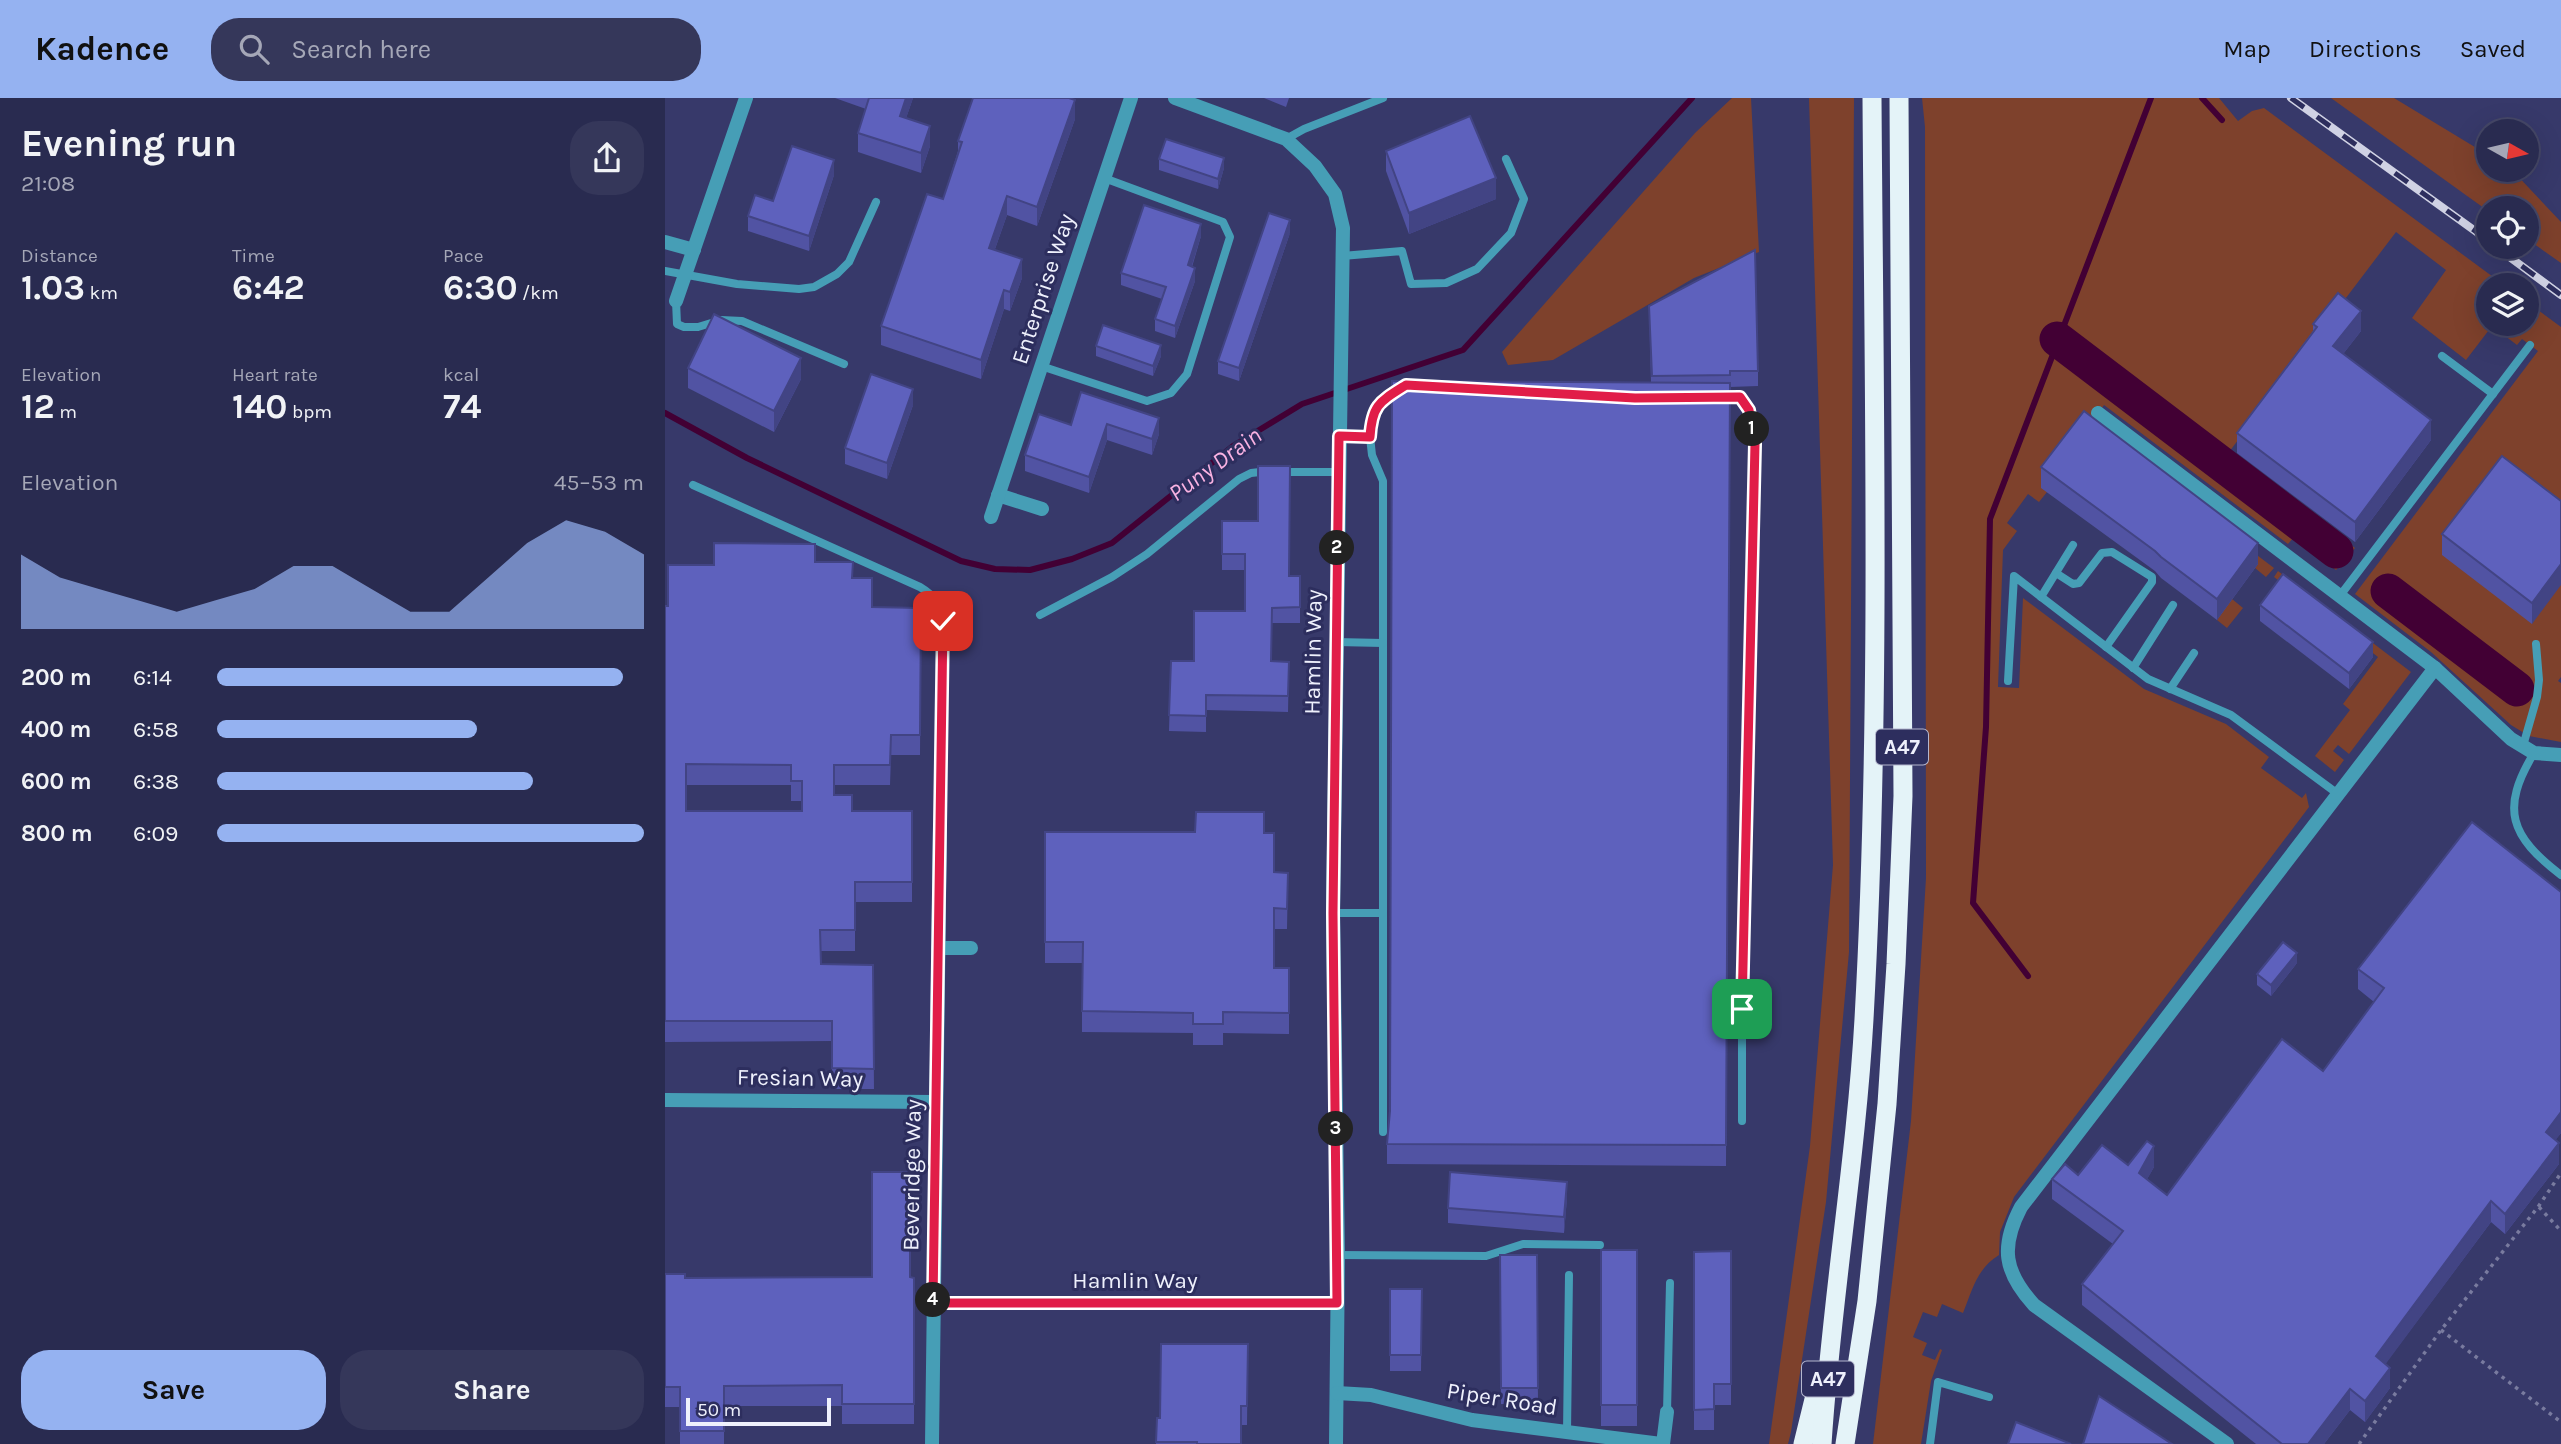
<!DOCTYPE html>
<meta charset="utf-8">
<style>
:root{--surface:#292b50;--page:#35375a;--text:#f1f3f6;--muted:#a5a7b7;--line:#454767;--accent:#95b2f1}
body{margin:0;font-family:Karla,sans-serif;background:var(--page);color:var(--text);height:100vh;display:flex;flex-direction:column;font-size:26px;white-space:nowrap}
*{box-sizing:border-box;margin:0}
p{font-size:23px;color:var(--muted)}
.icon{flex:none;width:38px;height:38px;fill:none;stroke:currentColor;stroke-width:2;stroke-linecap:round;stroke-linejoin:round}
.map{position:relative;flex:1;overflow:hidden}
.drawer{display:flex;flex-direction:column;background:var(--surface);width:665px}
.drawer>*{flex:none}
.needle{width:46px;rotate:98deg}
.controls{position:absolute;left:1811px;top:21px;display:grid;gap:14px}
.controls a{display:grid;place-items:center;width:63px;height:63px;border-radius:50%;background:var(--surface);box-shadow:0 7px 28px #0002,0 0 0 2px var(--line);font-size:35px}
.scale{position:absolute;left:21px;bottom:18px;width:145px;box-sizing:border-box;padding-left:7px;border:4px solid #eef0fc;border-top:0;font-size:19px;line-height:24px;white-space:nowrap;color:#eef0fc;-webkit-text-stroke:5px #2d2e5e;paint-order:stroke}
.pin{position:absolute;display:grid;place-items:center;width:60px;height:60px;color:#fff;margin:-30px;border-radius:14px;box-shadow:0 4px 10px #0006}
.km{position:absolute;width:35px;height:35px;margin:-18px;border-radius:50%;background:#222;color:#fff;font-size:19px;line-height:35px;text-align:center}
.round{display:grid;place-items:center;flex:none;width:74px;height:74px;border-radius:28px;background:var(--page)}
.overview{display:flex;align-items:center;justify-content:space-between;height:119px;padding:0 21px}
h1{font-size:38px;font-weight:700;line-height:52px}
.stats{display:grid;grid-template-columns:repeat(3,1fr);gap:10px;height:119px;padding:7px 21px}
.stats div{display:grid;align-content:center}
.stats b{font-size:35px;font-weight:700}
.stats small{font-size:19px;font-weight:400}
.stats p{font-size:19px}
.chart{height:196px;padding:14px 21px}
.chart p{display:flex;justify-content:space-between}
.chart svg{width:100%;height:126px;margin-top:7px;fill:var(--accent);opacity:.7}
.cta{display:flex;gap:14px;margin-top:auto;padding:14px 21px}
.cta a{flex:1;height:80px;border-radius:28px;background:var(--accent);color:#111;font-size:28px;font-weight:700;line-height:80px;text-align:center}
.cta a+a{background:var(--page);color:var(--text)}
ul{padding:0 21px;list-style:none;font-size:23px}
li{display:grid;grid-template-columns:112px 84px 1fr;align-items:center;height:52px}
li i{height:18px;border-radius:9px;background:var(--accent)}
header{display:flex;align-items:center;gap:42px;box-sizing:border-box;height:98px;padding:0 35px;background:var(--accent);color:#111}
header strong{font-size:33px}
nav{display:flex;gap:38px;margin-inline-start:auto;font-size:24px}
.search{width:490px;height:63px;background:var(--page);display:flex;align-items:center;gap:18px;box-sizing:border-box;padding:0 24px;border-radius:28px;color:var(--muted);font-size:26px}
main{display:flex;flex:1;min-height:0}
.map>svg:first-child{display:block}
.green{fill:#7e412c}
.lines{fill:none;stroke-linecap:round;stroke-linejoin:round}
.stream{stroke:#420034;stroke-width:6}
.river{stroke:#420034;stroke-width:35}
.path{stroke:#797b9f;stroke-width:3.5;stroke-dasharray:3.5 5;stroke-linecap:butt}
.service{stroke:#469eb6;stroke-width:8}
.minor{stroke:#469eb6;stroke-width:14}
.trunk{stroke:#e4f3f8;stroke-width:19}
.rail-casing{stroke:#d0d2e4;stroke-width:8}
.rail{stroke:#2d2e5e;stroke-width:5;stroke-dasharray:16;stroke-linecap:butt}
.wall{fill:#5153a3;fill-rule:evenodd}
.shaded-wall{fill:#424484}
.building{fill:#5e61bd;stroke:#424484;stroke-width:2;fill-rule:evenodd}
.route-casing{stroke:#fff;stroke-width:14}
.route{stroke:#e11d48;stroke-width:9}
.labels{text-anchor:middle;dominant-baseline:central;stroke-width:6;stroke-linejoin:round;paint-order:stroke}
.shield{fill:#2d2e5e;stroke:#b4b6cd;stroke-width:2}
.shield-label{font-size:21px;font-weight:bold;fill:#eef0fc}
.street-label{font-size:23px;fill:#eef0fc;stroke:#2d2e5e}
.water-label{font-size:24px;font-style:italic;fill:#f9b2e2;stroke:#2d2e5e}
</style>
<header>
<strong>Kadence</strong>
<div class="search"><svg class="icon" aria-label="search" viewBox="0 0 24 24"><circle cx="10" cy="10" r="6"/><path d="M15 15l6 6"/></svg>Search here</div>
<nav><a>Map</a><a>Directions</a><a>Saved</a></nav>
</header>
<main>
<section class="drawer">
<div class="overview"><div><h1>Evening run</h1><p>21:08</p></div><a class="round"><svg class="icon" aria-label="share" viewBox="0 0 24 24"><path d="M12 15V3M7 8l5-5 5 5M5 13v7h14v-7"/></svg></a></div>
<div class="stats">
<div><p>Distance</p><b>1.03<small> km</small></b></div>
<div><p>Time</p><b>6:42</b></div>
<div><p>Pace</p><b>6:30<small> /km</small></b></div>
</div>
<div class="stats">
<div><p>Elevation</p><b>12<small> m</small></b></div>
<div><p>Heart rate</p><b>140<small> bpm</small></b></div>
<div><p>kcal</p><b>74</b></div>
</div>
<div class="chart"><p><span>Elevation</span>45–53 m</p>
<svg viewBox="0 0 160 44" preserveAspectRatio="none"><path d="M0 44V18L10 26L20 30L30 34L40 38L50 34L60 30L70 22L80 22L90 30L100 38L110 38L120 26L130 14L140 6L150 10L160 18V44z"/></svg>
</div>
<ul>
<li><b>200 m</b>6:14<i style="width:95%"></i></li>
<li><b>400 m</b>6:58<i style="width:61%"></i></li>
<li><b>600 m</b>6:38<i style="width:74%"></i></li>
<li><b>800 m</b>6:09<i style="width:100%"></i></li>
</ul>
<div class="cta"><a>Save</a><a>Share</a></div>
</section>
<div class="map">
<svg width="1896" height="1346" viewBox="0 0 1896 1346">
<rect width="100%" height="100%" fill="#37396a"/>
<g class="green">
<path d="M1067,0h19l8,154 -65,26 -141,82 -45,5 -6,-13 193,-219z"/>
<path d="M1144,0h45l-5,854 -23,250 -35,230 -3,12h-19l41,-298 23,-281z"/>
<path d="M1257,0h297l19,23 14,-10 12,-3 240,177h-15v39h38v-22l34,25v350l-3,4 3,2v59l-32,-6 -18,-11 -80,-73 -76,-58 183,-243 -16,-12 -5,6 -25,-19 -26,34 -54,-42 34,-48 -50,-38 -167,220 126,96 -19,22 -42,-33 -6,7 -184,-139 -16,22 186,141 -8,9 -11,-9 3,-4 -216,-76 5,4 -8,10 -11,-8 -21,29 10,8 -14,19 -5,137 21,1 4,-90 121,91 82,35 43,33 -8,11 41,30 4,-5 3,14 -295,390 -14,35 -1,23c-22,13 -27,36 -36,58l-21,-9 -5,13 -14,-5 -10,25 14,6 -5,12 13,5 5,-11 2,1 -11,31 -10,63h-48l38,-323 15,-243 -1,-751z"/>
<path d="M1666,0h63l94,57 1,15h23l49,52v41l-34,-24v-31h-38l-1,3z"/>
<path d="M1613,473l133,101 -62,82 -11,-9 -5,6 11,9 -9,12 -20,-16 35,-46 -7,-6 35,-47 -104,-80z"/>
<path d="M1567,501l11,9 -16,20 -10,-8z"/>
</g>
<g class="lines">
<g class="stream">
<path d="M1537,0l20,22"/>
<path d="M0,315l82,45 214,103 34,8 35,1 42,-11 40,-16 121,-97 69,-42 161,-54 229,-252"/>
<path d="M1363,878l-55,-73 13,-176 4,-208 161,-421"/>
</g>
<g class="river">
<path d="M1392,241l279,212"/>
<path d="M1723,493l129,98"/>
</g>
<g class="path">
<path d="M1874,1109l22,24"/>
<path d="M1776,1232l120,92"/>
<path d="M1694,1346l82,-114 97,-123 23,-34"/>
</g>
<g class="service">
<path d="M621,41l18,-10 79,-31"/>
<path d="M677,158l60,-5 9,33 35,-1 31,-14 34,-36 13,-34 -18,-40"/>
<path d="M0,173l72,13 62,5 15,-2 23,-13 12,-12 27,-60"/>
<path d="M11,203l1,23 7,3h14l23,-7 21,1 102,43"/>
<path d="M1777,258l51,38"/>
<path d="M376,268l106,35 24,-8 16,-19 43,-137 -7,-15 -119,-44"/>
<path d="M1058,298l17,1 10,13 5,34 -13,565v112"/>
<path d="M674,339h31c2,-28 6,-33 30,-48"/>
<path d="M705,339l2,18 11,26v651"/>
<path d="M617,374h56"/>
<path d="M28,387l227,102c15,9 20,17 23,34l-3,205"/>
<path d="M1391,475l17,11 6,-1 23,-30 10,-1 40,25v5l-46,65"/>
<path d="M1376,499l32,-52"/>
<path d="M1674,499l191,-252"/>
<path d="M375,517l72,-38 35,-23 92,-75 12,-6 18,-2"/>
<path d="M671,544l47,1"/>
<path d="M1468,570l40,-63"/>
<path d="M1343,583l6,-105 134,103 83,36 107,79"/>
<path d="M1505,591l24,-36"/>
<path d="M1858,648l14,-49 2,-17 -3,-36"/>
<path d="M1869,655c-34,56 -24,83 27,122"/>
<path d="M668,815h50"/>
<path d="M673,1157l148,1 37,-12 77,1"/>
<path d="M1002,1314l3,-129"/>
<path d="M902,1334l2,-157"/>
<path d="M1265,1346l8,-62 51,15"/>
</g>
<g class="minor">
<path d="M510,0l111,41 29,27 20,28 8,34 -10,685 5,342 -2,189"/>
<path d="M0,144l29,8"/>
<path d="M11,203l70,-203"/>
<path d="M1433,315l337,255"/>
<path d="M333,397l44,14"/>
<path d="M326,419l140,-419"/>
<path d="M273,850h33"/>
<path d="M0,1002l270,2"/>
<path d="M268,1205h404"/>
<path d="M672,1295l34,2 101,25 189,24"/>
<path d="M267,1346l8,-618"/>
<path d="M998,1346l4,-32"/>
<path d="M1562,1346l-193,-139c-30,-33 -34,-58 -13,-98l414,-539 76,71 23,14 27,2"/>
</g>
<g class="trunk">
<path d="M1138,1346l14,-57"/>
<path d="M1157,1346c9,-142 34,-283 42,-425 17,-307 10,-614 8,-921"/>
<path d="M1180,1346l22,-143 20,-197 9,-140 7,-168 -4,-698"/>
</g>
<g class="rail-casing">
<g id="rail">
<path d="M1626,0l198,143"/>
<path d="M1831,149l65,48"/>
</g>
</g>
<use href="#rail" class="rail"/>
</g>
<g class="wall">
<path d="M170,0h78l-7,20 24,28 -9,27 -63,-21v-19l8,-24z"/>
<path d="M599,0h25l-3,9z"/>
<path d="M410,21l-38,107 -30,-11 -12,34 27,29 -12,33 -6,-2 -23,70 -100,-34v-19l62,-127 15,-48v-10z"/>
<path d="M721,53l110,48 -87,35 -23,-63z"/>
<path d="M494,61l65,9 -6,21 -59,-19z"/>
<path d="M169,77l-25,76 -61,-20v-15l25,-15z"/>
<path d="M625,135l-51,148 -21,-7v-13z"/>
<path d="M536,138l-9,31 3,14 -20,57 -20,-7v-12l7,-20 -41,-14v-12z"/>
<path d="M984,208l109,65v15l-28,1 -4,779 -339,-2v-20l264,-762z"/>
<path d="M1648,226l48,7 -18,23 88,86 -76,102 -118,-89v-20l76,-102z"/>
<path d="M431,248l65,10 -8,20 -57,-20z"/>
<path d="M23,270l113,11 -27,53 -86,-44z"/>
<path d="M416,294l78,42 -7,21 -45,-15 -18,53 -64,-22v-16l46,-30z"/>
<path d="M248,307l-26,74 -42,-15v-16z"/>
<path d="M1376,369l217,97 -41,56 -56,-42 -6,-7 -114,-83z"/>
<path d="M1896,403l-29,123 -90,-69v-21z"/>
<path d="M557,423l68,55h10v47h-28v38l17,1 -1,50 -82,-2v22l-37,-1 2,-70h23l51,-50v-41h-23z"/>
<path d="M150,464l38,16 19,29 49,1 -1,147h-29l-1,30h-56v10l18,16h60v91h-57v49h-35l1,13 52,1 1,124h-42v-48l-167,1v-436h3l46,-41zM21,687h105v16h11v10h-116z"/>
<path d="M1595,507l113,52 -24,32 -89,-68z"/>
<path d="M380,734l219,1 10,39 14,1 -1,56h-13v39h15v66l-66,-1v12h-30v-12l-111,-1v-69h-37z"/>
<path d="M1896,794v241l-6,7 4,24 -54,70 -14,-12 -106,142 5,24 -25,34 -15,-12 -26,34h-68l-174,-139v-21l31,-40 -61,-45v-20l76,-14 26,2 -7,12 20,16 156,-124 51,-69 -16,-13v-20z"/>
<path d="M1632,865l-26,33 -14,-11v-11z"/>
<path d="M902,1100l-3,35 -116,-10v-15z"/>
<rect x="936" y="1152" width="36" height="176"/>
<path d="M1066,1153v154h-17v25h-20v-178z"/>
<path d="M835,1157h37l1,149h-37z"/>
<path d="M0,1176l20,4h229v146h-72v-18h-118v38h-44v-37h-15z"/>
<path d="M725,1191h32l-1,82h-31z"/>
<path d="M583,1246l-1,81h-6v19h-85l1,-26h3z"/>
</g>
<g class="shaded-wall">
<path d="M241,0h7l-13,38v-20z"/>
<path d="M410,2v19l-38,107v-19z"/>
<path d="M265,28v20l-9,27v-20z"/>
<path d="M559,60v10l-6,21v-10z"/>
<path d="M169,62v15l-25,76v-15z"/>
<path d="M831,80v21l-87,35v-21z"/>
<path d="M342,98v19l-18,51v-18z"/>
<path d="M625,122v13l-51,148v-13z"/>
<path d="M536,126v12l-13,42v-13z"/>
<path d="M357,161v19l-12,33v-19z"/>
<path d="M530,170v13l-20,57v-12z"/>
<path d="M339,192v19l-23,70v-19z"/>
<path d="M1696,213v20l-28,36v-21z"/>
<path d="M496,247v11l-8,20v-10z"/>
<path d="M136,260v21l-27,53v-21z"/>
<path d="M248,291v16l-26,74v-16z"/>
<path d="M494,320v16l-7,21v-16z"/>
<path d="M1766,322v20l-76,102v-20z"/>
<path d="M442,326v16l-18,53v-16z"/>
<path d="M1593,445v21l-41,56v-21z"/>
<path d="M1896,466v21l-29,39v-21z"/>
<path d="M1708,544v15l-24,32v-16z"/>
<path d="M1632,855v10l-26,33v-11z"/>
<path d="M1896,1014v21l-15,20v-21z"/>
<path d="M1894,1045v21l-54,70v-20z"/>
<path d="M1489,1048v21l-15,27v-21z"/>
<path d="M902,1084v16l-3,35v-16z"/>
<path d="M1826,1103v21l-115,155v-21z"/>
<path d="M1725,1270v20l-25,34v-21z"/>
<path d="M1685,1291v21l-26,34h-16z"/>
</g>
<g class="building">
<path d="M204,0h37l-6,18 30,10 -9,27 -63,-20z"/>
<path d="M308,0h96l6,2 -38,107 -30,-11 -18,52 33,11 -12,33 -6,-2 -23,70 -100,-34 46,-132 16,5 19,-57 -4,-1z"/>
<path d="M805,18l26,62 -87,35 -23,-62z"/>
<path d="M501,41l58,19 -6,21 -59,-20z"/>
<path d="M127,48l42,14 -25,76 -61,-20 7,-21 18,6z"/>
<path d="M479,107l57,19 -13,41 7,3 -20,58 -20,-7 11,-32 -45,-14z"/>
<path d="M604,115l21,7 -51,148 -21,-7z"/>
<path d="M1090,152l3,121h-28v4l-78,1 -3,-70z"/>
<path d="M1673,195l23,18 -28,35 98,74 -76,102 -118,-89 80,-106 -4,-3z"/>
<path d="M49,216l87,44 -27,53 -86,-43z"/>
<path d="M438,227l58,20 -8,21 -57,-20z"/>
<path d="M206,276l42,15 -26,74 -42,-15z"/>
<path d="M727,283l338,2 -4,762 -339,-1 3,-33z"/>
<path d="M416,294l78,26 -7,21 -45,-15 -18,53 -64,-22 14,-41 32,11z"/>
<path d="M1419,313l174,132 -41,56 -56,-42 -6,-6 -114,-84z"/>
<path d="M1837,358l59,45v63l-29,39 -90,-69z"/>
<path d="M593,368h32l-1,110h11v31l-28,1 -1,53 18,1 -1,34 -82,-1v21l-37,-1 2,-54h23v-50h51v-57h-23v-33h36z"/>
<path d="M49,445l101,1v18h38l-1,16h20v29l49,1 -1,127h-29l-1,30h-56v30h18v16h60v71h-57v48h-35l1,34 52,1 1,104 -42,-1v-47h-167v-415h3v-41h46zM21,666l105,1v16h11v30h-116z"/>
<path d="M1618,476l90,68 -24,31 -89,-68z"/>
<path d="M531,714h68v21h10v39l14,1 -1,36 -13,-1v60h15v45l-66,-1v12h-30v-11l-111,-2 1,-69h-38v-110h150z"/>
<path d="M1807,724l89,70v220l-15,20 13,11 -54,71 -14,-13 -115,155 14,12 -25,33 -15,-12 -42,55h-26l-200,-160 41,-53 -71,-52 13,-15 13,11 24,-30 26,20 19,-24 7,5 -15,27 28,22 115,-156 41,32 61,-83 -26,-19z"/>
<path d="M1618,844l14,11 -26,32 -14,-11z"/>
<path d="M207,1074h38v105l4,1v126h-72v-19l-118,1v45h-44v-44h-15v-113h20v4l187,-1z"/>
<path d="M785,1074l117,10 -3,35 -116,-9z"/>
<rect x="936" y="1152" width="36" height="155"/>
<path d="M1066,1153v133h-17v25l-20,1v-158z"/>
<path d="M835,1157h37l1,133h-37z"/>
<path d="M725,1191h32l-1,66h-31z"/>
<path d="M496,1246h87l-1,62h-6v38h-44v-2h-41l1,-24h3z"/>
<path d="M1434,1298l73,48h-89z"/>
<path d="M1351,1324l55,22h-63z"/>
</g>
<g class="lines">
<g class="route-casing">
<path id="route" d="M278,523l-10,682h404l-4,-390 6,-477 31,1c2,-32 9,-35 36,-52l229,13 105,-1 9,13 6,34 -13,565"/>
</g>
<use href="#route" class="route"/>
</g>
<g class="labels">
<g class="shield">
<rect x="1211" y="631.5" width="52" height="35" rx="5"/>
<rect x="1137" y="1263.5" width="52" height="35" rx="5"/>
</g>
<g class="shield-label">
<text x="1237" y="649">A47</text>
<text x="1163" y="1281">A47</text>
</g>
<g class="street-label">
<text transform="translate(378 191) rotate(-72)">Enterprise Way</text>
<text transform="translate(648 554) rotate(-89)">Hamlin Way</text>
<text transform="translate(135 980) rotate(1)">Fresian Way</text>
<text transform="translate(247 1077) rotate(-89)">Beveridge Way</text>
<text x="470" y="1182">Hamlin Way</text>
<text transform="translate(837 1301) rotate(9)">Piper Road</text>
</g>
<g class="water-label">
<text transform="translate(550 366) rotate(-36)">Puny Drain</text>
</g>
</g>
</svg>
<div class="controls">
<a><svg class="needle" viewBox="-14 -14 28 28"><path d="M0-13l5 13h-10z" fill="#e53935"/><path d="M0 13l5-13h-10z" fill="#a5a7b7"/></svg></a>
<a><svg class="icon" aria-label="locate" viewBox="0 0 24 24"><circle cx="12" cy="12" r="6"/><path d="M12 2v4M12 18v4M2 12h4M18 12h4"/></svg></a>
<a><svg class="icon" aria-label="layers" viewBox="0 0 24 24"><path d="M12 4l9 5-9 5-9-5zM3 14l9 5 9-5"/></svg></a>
</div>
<div class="scale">50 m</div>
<div class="pin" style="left:1077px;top:911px;background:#1e9e55"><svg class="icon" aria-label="arrive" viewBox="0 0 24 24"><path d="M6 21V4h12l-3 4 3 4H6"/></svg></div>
<div class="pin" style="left:278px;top:523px;background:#d93025"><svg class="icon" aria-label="check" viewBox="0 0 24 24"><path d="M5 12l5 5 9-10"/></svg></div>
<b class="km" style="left:1087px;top:331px">1</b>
<b class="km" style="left:672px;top:450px">2</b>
<b class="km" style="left:671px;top:1031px">3</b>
<b class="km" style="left:268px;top:1202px">4</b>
</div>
</main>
